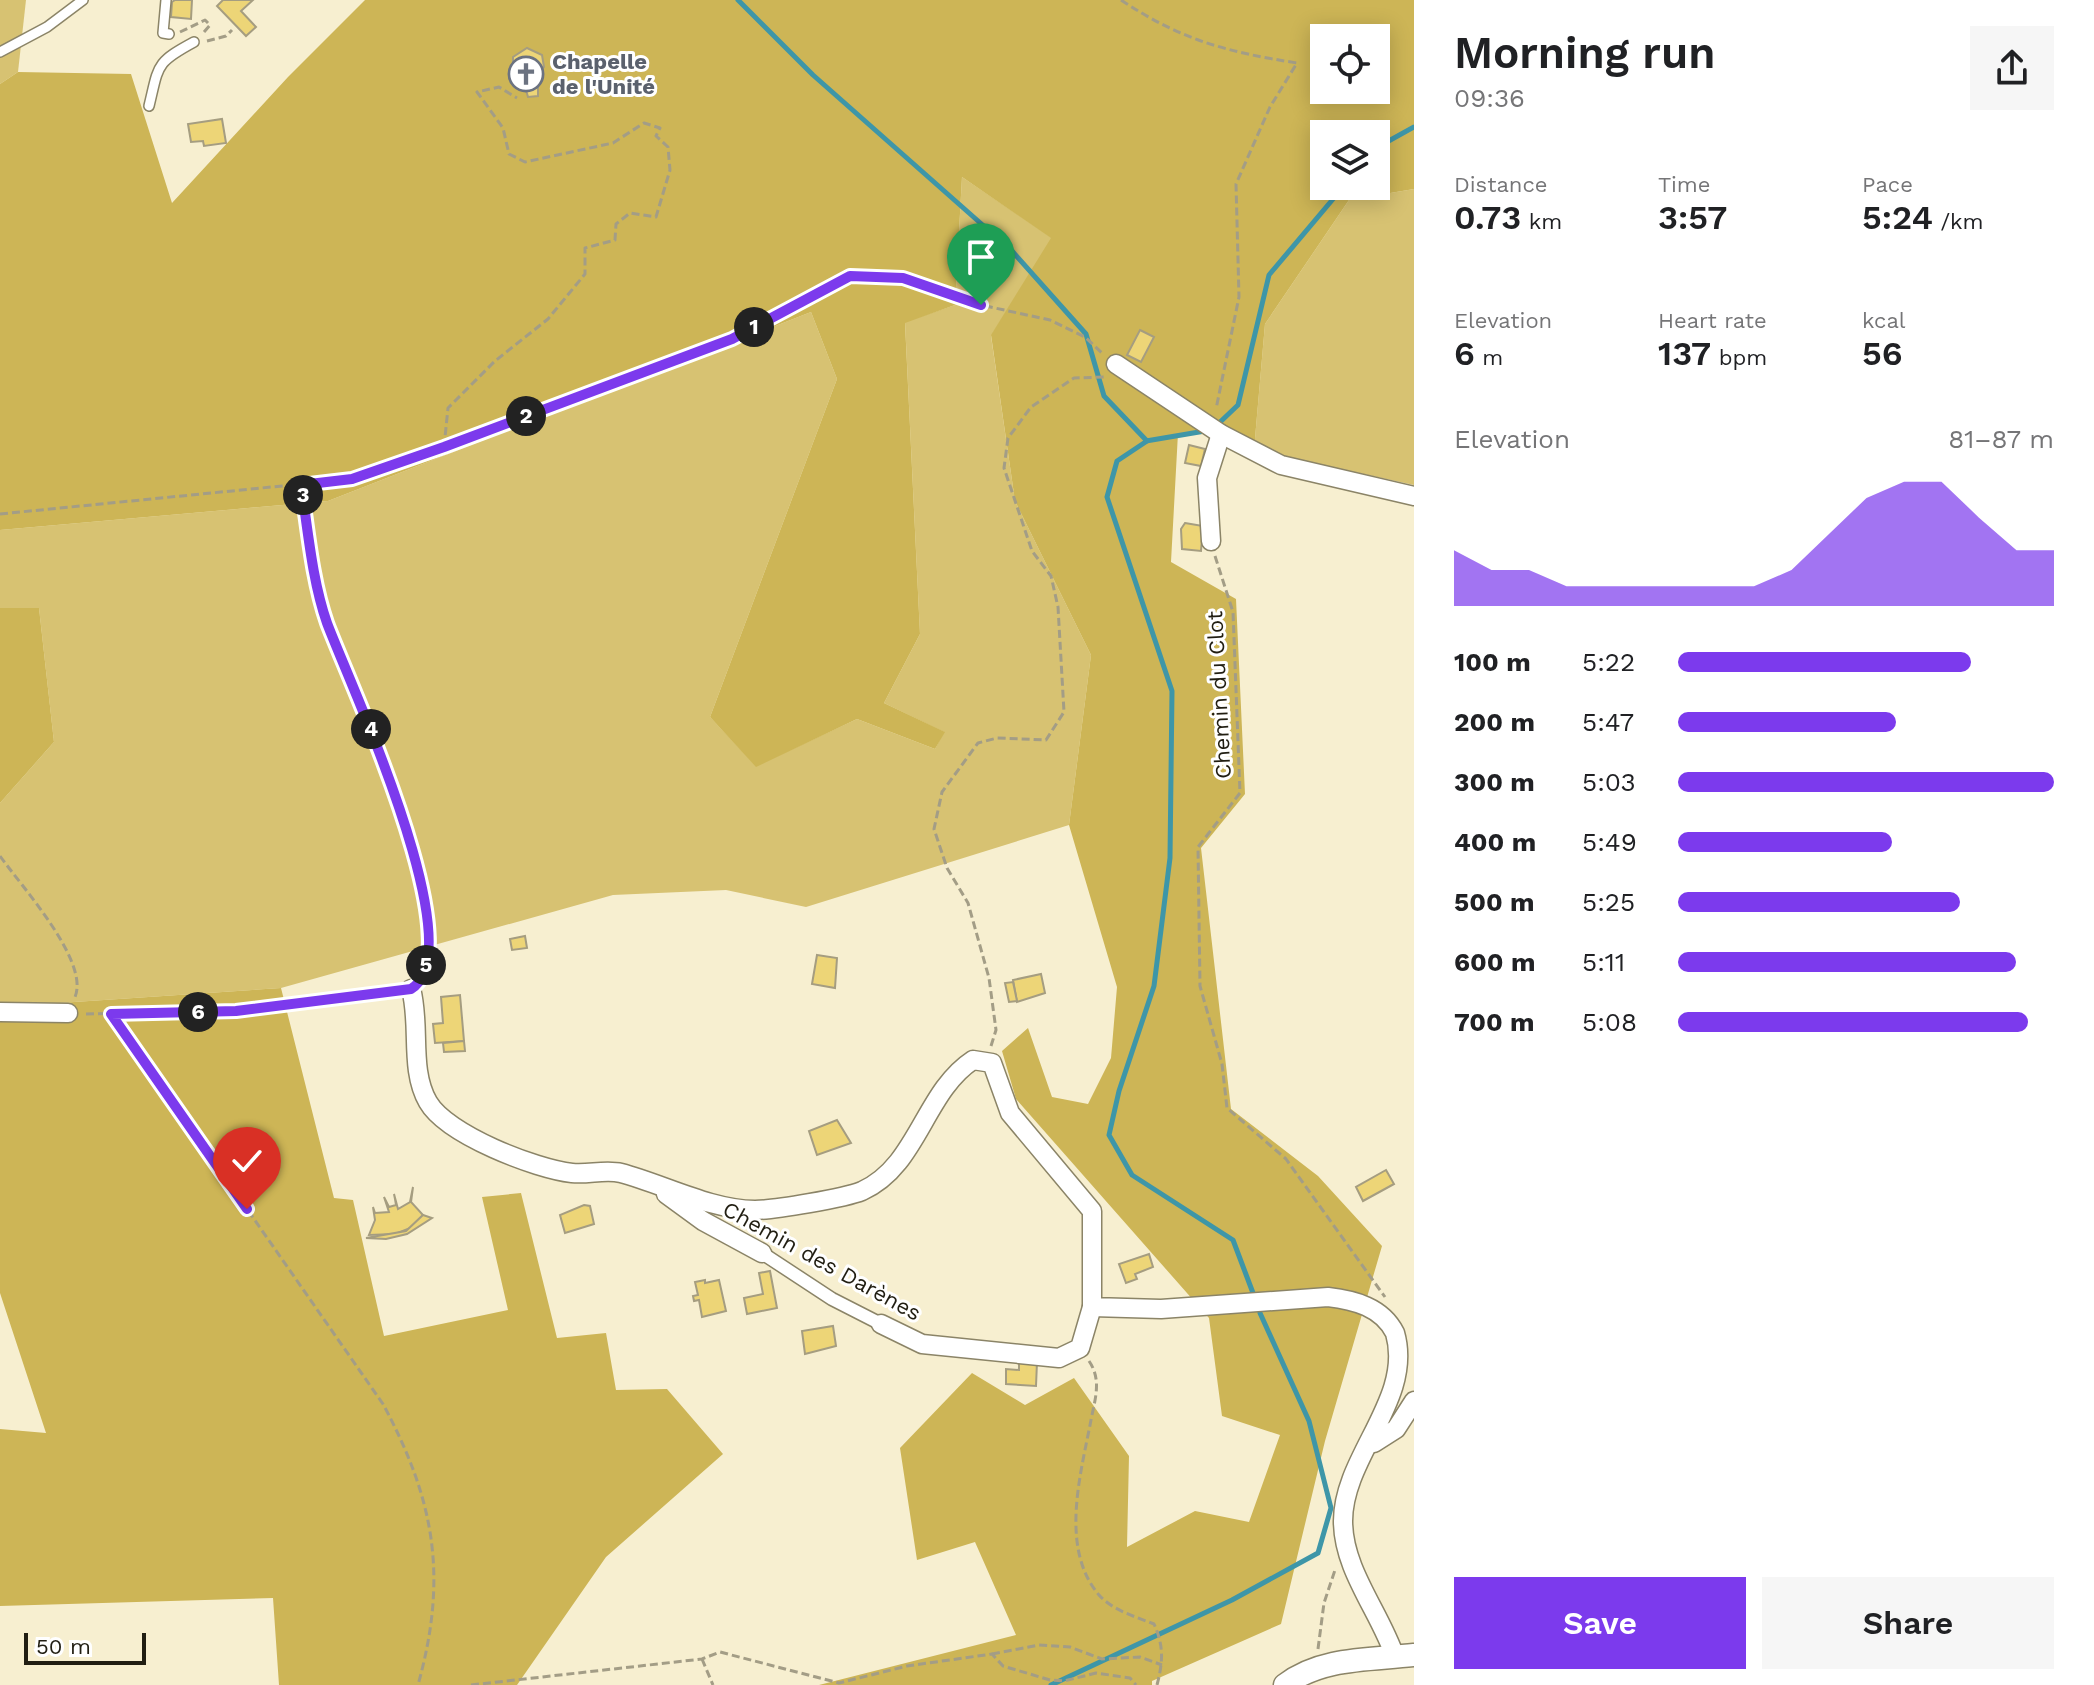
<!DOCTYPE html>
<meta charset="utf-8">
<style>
:root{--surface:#fff;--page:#f6f6f6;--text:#202124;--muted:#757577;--accent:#7c3aed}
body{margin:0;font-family:"Work Sans",sans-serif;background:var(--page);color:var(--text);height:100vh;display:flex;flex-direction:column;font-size:30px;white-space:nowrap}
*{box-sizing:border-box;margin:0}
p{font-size:26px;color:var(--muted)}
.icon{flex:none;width:44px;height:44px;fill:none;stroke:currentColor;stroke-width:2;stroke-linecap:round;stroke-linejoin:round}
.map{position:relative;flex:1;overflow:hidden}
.panel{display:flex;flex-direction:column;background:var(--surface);width:680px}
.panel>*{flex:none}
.buttons{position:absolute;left:1310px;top:24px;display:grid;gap:16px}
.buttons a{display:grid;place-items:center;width:80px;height:80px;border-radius:0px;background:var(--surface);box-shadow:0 4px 20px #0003;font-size:40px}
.scale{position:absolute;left:24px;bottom:20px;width:122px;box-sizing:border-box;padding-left:8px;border:4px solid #211e12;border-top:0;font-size:22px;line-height:28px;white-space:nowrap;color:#211e12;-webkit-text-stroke:6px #fff;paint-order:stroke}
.pin{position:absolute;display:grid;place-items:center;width:68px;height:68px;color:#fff;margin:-82px -34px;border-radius:50% 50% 50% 0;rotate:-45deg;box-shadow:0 0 8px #0007}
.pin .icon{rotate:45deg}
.km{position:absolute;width:40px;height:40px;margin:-20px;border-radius:50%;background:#222;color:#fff;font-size:22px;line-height:40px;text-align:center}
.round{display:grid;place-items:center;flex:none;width:84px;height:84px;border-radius:0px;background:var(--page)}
.overview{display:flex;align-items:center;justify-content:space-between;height:136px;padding:0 40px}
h1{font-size:44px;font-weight:600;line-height:60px}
.figures{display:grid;grid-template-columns:repeat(3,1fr);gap:12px;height:136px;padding:8px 40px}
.figures div{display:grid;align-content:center}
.figures b{font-size:34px;font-weight:600}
.figures small{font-size:22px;font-weight:400}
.figures p{font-size:22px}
.chart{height:224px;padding:16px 40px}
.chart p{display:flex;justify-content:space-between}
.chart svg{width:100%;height:144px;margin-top:8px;fill:var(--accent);opacity:.7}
.action{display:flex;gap:16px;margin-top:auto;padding:16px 40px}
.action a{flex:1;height:92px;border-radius:0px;background:var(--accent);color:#fff;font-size:32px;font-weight:600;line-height:92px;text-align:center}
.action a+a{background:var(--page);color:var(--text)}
ul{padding:0 40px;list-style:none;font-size:26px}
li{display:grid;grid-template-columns:128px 96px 1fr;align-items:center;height:60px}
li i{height:20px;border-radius:10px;background:var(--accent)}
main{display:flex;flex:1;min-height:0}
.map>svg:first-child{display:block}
.green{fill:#d7c272}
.forest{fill:#cdb556;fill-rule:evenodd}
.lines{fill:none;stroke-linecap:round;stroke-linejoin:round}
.stream{stroke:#3e96a8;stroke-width:5}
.building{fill:#edd577;stroke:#a59d80;stroke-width:2}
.service-casing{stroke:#8b8467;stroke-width:12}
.pedestrian-casing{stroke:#8b8467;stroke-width:15}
.minor-casing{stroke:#8b8467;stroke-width:21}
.tertiary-casing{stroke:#8b8467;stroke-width:25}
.path{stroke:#a39d86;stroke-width:3;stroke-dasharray:8 4;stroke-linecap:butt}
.service{stroke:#fff;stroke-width:9}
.pedestrian{stroke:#fff;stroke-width:12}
.minor{stroke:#fff;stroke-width:18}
.tertiary{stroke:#fff;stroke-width:22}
.route-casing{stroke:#fff;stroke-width:16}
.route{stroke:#7c3aed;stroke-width:10}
.labels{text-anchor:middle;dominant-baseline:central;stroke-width:6;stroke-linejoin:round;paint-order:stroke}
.worship-label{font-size:22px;font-weight:bold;fill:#5b616d;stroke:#fff;text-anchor:start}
.street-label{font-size:22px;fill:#211e12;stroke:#fff}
</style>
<main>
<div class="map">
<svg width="1414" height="1685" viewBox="0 0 1414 1685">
<rect width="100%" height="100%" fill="#f7efd0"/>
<g class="green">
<path d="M0,0h26l-8,72 -18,12z"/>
<path d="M962,177l90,61 -61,98 24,165 76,154 -22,170 -263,82 -80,-17 -113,5 -332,93 -281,19v-204l54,-61 -15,-134h-39v-78l328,-29 483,-189 26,67 -127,338 46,49 101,-47 78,30 9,-17 -60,-29 36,-69 -15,-312 50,-17z"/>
<path d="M1414,189v296l-160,-35 11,-126 84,-124z"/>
</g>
<g class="forest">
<path d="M365,0h1049v189l-65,11 -84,124 -11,126 -33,-16 -43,-1 -7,129 65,37 9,195 -44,54 30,261 87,67 64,70 -57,195 -44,183 -129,57v4h-333l197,-50 -41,-93 -58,18 -17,-112 72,-75 53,32 49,-27 55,78 -2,91 68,-36 54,11 31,-87 -58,-19 -13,-98 -193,-219 -14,-48 26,-23 24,69 36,7 23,-46 6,-71 -48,-162 22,-170 -76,-154 -24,-166 60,-97 -89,-61 -7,128 -50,18 15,311 -36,69 61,29 -10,17 -78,-30 -101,48 -46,-50 127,-338 -26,-67 -483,189 -328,29v-446l18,-12 113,2 41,129 116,-126zM1324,38h52v52h-52zM1324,134h52v52h-52z"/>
<path d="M0,608h39l15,134 -54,61z"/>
<path d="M281,988l53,210 19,2 31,136 124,-26 -26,-113 39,-4 36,145 49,-5 10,57 51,-1 56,65 -117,103 -89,128h-238l-6,-87 -273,8v-177l46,4 -46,-140v-286z"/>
</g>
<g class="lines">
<g class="stream">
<path d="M738,0l75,75 199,176 74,83 18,62 43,45 -30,20 -10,36 65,194 -2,167 -16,128 -35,105 -10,44 23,40 101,65 20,53"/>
<path d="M1376,148l38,-21"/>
<path d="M1217,425l21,-20 31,-130 75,-89"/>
<path d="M1146,441l59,-10"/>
<path d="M1051,1685l181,-85 86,-47 13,-45 -22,-87 -49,-108"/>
</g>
</g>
<g class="building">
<path d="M175,0h17l-1,19 -20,-2 1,-15z"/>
<path d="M223,0h30l-12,11 15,16 -10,9 -29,-30z"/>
<path d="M527,48l15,7 2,12 -6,6v23l-10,1 -6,-21 -9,-4v-15z"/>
<path d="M222,119l4,24 -22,3 -1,-5 -12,1 -3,-18z"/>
<path d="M1140,330l14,7 -13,25 -14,-7z"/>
<path d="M1189,445l16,4 -4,17 -16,-3z"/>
<path d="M1185,523l18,3 -2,25 -19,-2 -1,-20z"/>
<path d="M525,936l2,12 -15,2 -2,-11z"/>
<path d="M817,955l20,3 -2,30 -23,-4z"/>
<path d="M1041,974l4,19 -28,9 -4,-22z"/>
<path d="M1013,982l4,19 -8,1 -4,-19z"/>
<path d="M460,995l4,46 -29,2 -2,-19 10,-1 -2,-26z"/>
<path d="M464,1041l1,10 -21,1 -1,-9z"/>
<path d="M837,1120l14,23 -34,12 -8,-24z"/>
<path d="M1386,1170l8,14 -31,17 -7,-14z"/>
<path d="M413,1187l-2,15 12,13 -10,12 -18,7 -26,1 6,-15 -2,-13 2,6 14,-1 -5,-15 5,10 7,-2 -1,-6 -1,-5 4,15 12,-7z"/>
<path d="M584,1205l6,1 4,18 -29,9 -5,-18z"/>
<path d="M423,1215l9,3 -25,16 -21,5 -20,-1 40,-7z"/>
<path d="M1149,1254l4,13 -18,7 2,5 -11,4 -7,-19z"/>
<path d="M770,1271l7,37 -30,6 -3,-16 19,-4 -4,-21z"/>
<path d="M705,1280v3l14,-3 7,31 -24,6 -3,-17 -5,1 -1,-5 5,-1 -3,-13z"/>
<path d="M833,1326l3,20 -31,8 -3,-23z"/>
<path d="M1019,1361l18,1 -1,24 -30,-2v-15l13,1z"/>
</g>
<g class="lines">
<g class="service-casing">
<g id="service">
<path d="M166,0l-3,33 6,1"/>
<path d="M0,52l47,-25 36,-27"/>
<path d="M149,106c10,-41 6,-43 45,-64"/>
</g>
</g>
<g class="pedestrian-casing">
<path id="pedestrian" d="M762,1253l70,46 49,25"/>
</g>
<g class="minor-casing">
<g id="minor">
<path d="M1116,364l105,70 60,31 133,31"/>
<path d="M1211,541l-4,-63 14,-44"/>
<path d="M411,989c10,36 -2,80 17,113 19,33 108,67 144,71 16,2 33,-4 49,0 42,11 90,37 134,37 19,0 90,-12 107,-19 56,-25 62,-99 111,-131l19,3 18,50 82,98v96l69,2 167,-12c26,3 54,10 67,36 19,66 -52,123 -52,188 0,49 37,91 52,136"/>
<path d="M0,1012l68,1"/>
<path d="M666,1194l37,27 59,32"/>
<path d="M881,1324l41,20 137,14 21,-10 12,-41"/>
<path d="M1374,1443l22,-14 18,-28"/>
</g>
</g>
<g class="tertiary-casing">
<path id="tertiary" d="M1285,1685c36,-28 86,-25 129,-30"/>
</g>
<g class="path">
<path d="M1121,0c60,40 106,52 176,63l-27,44 -34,77 3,113 -23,112"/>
<path d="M180,32l25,-12 5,5 -6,7"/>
<path d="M207,41l19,-5 6,-6"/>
<path d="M444,447l4,-39 47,-47 53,-42 37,-45v-26l30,-8 1,-16 14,-11 26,4 14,-47 -2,-23 -12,-11 4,-8 -16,-5 -31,20 -88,19 -16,-8 -6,-26 -26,-36 22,-5 18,11"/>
<path d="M301,485c7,45 11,95 26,138 39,108 117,237 97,354"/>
<path d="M0,514l352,-35 380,-140 118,-63 53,2 78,27 69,15 35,17 19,18"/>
<path d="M1215,556l18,56 7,181 -42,54 2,139 22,78 5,44 59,51 99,138"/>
<path d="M0,856c21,30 90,105 75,141"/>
<path d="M86,1014l150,-3 157,-19"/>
<path d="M111,1014l272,390c52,97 65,173 35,281"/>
<path d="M991,1046l5,-16 -7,-52 -21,-75 -21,-35 -13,-39 8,-37 36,-49 19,-5 49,2 18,-28 -6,-105 -7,-31 -19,-25 -28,-83 4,-30 23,-31 43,-29 31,-1"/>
<path d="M1089,1361c13,19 6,38 2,59 -10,53 -32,128 8,175 13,15 37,22 55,29 10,22 9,38 3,61"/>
<path d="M1318,1649l6,-46 11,-33"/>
<path d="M992,1654l47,-9 31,2 32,12 38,-2 22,8"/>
<path d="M702,1659l11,26"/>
<path d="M471,1685l231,-26 18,-7 119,31 68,-17 85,-12 11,12 47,14 14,1 32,-8 34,5 6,7"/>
</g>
<use href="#service" class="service"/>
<use href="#pedestrian" class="pedestrian"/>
<use href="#minor" class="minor"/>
<use href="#tertiary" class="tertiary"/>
</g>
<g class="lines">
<g class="route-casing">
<path id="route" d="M247,1209l-136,-195 125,-3 175,-22c64,-39 -63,-309 -84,-366 -15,-43 -19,-93 -26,-138l51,-6 92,-32 288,-108 118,-63 53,2 78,27"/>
</g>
<use href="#route" class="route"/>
</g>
<defs>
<g id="church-ring" transform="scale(1.8)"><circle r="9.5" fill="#fff" stroke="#6b7280" stroke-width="1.5"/><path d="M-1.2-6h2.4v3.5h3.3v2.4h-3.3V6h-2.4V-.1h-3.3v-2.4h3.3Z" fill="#6b7280"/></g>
</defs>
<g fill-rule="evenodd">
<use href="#church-ring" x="526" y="74"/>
</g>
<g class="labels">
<g class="worship-label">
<text x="552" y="61">Chapelle<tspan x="552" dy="25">de l'Unité</tspan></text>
</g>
<g class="street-label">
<text transform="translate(1219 695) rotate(-93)">Chemin du Clot</text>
<text transform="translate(822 1261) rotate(29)">Chemin des Darènes</text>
</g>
</g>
</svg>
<div class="buttons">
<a><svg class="icon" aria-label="locate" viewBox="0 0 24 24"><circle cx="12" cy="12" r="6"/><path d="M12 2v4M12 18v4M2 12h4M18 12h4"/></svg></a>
<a><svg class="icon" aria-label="layers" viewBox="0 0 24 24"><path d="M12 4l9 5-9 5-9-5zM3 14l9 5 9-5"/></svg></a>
</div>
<div class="scale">50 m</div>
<div class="pin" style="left:981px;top:305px;background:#1e9e55"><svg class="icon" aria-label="arrive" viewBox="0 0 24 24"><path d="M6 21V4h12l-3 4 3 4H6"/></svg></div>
<div class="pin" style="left:247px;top:1209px;background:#d93025"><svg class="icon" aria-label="check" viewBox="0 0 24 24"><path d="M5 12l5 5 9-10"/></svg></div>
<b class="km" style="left:754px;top:327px">1</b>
<b class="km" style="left:526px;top:416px">2</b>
<b class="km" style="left:303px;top:495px">3</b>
<b class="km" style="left:371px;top:729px">4</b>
<b class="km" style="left:426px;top:965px">5</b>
<b class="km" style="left:198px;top:1012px">6</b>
</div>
<section class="panel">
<div class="overview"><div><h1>Morning run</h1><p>09:36</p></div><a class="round"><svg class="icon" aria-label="share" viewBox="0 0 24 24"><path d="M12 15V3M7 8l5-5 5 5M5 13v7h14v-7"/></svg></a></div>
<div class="figures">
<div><p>Distance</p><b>0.73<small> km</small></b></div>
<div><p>Time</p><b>3:57</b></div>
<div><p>Pace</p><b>5:24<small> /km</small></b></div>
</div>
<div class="figures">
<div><p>Elevation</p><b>6<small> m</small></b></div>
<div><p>Heart rate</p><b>137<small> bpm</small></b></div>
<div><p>kcal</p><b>56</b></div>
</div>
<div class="chart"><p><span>Elevation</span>81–87 m</p>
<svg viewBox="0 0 160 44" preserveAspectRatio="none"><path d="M0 44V27L10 33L20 33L30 38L40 38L50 38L60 38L70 38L80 38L90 33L100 22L110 11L120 6L130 6L140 17L150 27L160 27V44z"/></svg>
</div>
<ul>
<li><b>100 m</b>5:22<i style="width:78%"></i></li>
<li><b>200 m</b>5:47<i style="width:58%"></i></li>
<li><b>300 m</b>5:03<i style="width:100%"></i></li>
<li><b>400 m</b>5:49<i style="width:57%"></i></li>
<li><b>500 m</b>5:25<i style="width:75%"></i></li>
<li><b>600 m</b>5:11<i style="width:90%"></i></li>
<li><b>700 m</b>5:08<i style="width:93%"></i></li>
</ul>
<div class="action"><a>Save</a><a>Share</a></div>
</section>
</main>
